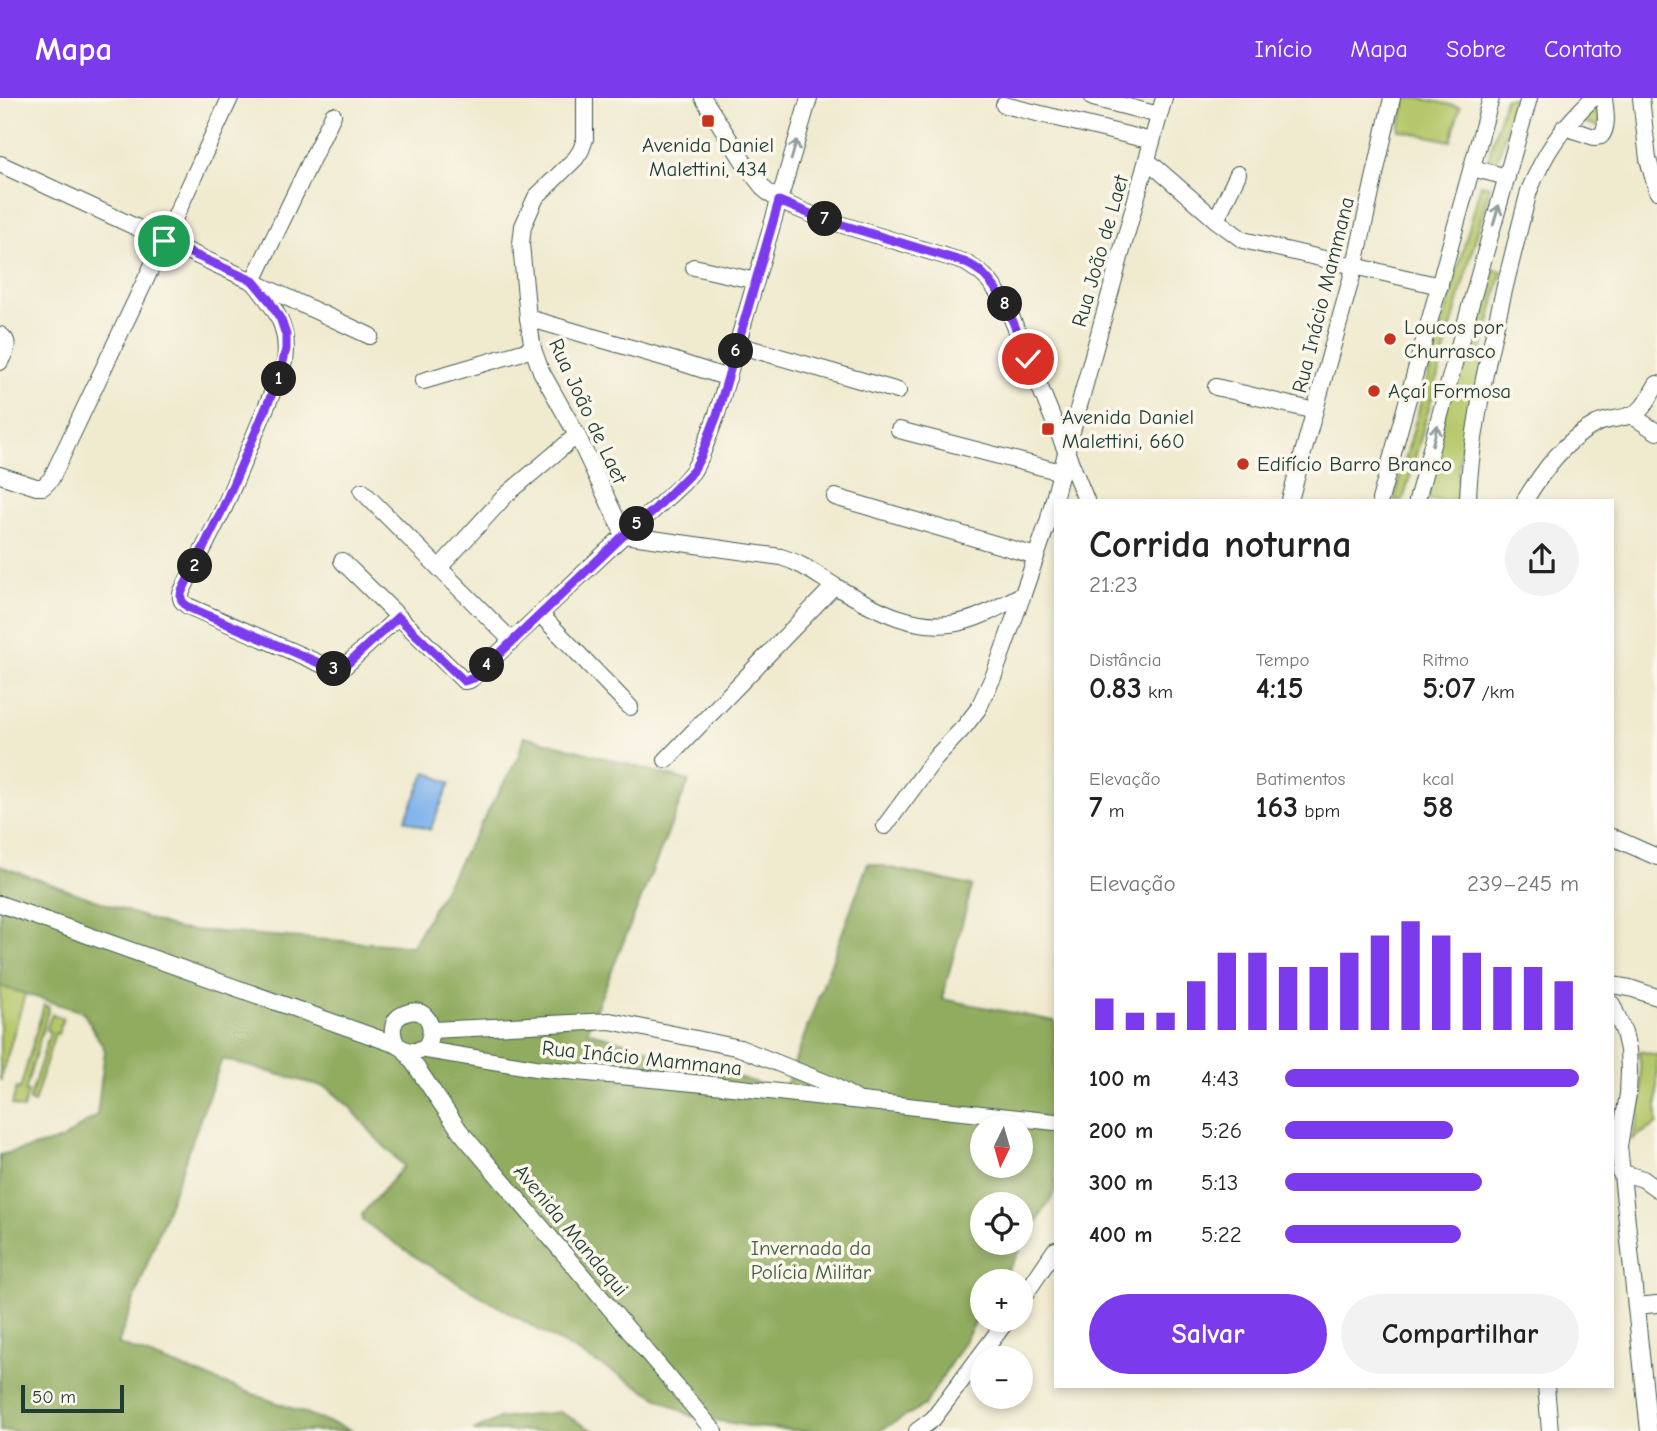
<!DOCTYPE html>
<html lang="pt">
<meta charset="utf-8">
<style>
:root{--surface:#fff;--page:#f2f2f2;--text:#222;--muted:#767676;--accent:#7c3aed}
body{margin:0;font-family:"Comic Neue",sans-serif;background:var(--page);color:var(--text);height:100vh;display:flex;flex-direction:column;font-size:26px;white-space:nowrap}
*{box-sizing:border-box;margin:0}
p{font-size:23px;color:var(--muted)}
.icon{flex:none;width:38px;height:38px;fill:none;stroke:currentColor;stroke-width:2;stroke-linecap:round;stroke-linejoin:round}
.map{position:relative;flex:1;overflow:hidden}
.side{position:absolute;left:1054px;top:401px;width:560px;height:889px;display:flex;flex-direction:column;background:var(--surface);border-radius:0px;box-shadow:0 4px 10px #0003}
.side>*{flex:none}
.needle{width:46px;rotate:185deg}
.fabs{position:absolute;left:970px;top:1017px;display:grid;gap:14px}
.fabs a{display:grid;place-items:center;width:63px;height:63px;border-radius:50%;background:var(--surface);box-shadow:0 4px 10px #0003;font-size:35px}
.scale{position:absolute;left:21px;bottom:18px;width:103px;box-sizing:border-box;padding-left:7px;border:4px solid #1f3d34;border-top:0;font-size:19px;line-height:24px;white-space:nowrap;color:#1f3d34;-webkit-text-stroke:5px #fbf7ec;paint-order:stroke}
.pin{position:absolute;display:grid;place-items:center;width:60px;height:60px;color:#fff;margin:-30px;border:4px solid #fff;border-radius:50%;box-shadow:0 2px 7px #0007}
.km{position:absolute;width:35px;height:35px;margin:-18px;border-radius:50%;background:#222;color:#fff;font-size:19px;line-height:35px;text-align:center}
.round{display:grid;place-items:center;flex:none;width:74px;height:74px;border-radius:37px;background:var(--page)}
.headline{display:flex;align-items:center;justify-content:space-between;height:119px;padding:0 35px}
h1{font-size:38px;font-weight:600;line-height:52px}
.stats{display:grid;grid-template-columns:repeat(3,1fr);gap:10px;height:119px;padding:7px 35px}
.stats div{display:grid;align-content:center}
.stats b{font-size:30px;font-weight:600}
.stats small{font-size:19px;font-weight:400}
.stats p{font-size:19px}
.chart{height:196px;padding:14px 35px}
.chart p{display:flex;justify-content:space-between}
.chart svg{width:100%;height:126px;margin-top:7px;stroke:var(--accent);stroke-width:6}
.cta{display:flex;gap:14px;margin-top:auto;padding:14px 35px}
.cta a{flex:1;height:80px;border-radius:42px;background:var(--accent);color:#fff;font-size:28px;font-weight:600;line-height:80px;text-align:center}
.cta a+a{background:var(--page);color:var(--text)}
ul{padding:0 35px;list-style:none;font-size:23px}
li{display:grid;grid-template-columns:112px 84px 1fr;align-items:center;height:52px}
li i{height:18px;border-radius:9px;background:var(--accent)}
header{display:flex;align-items:center;gap:42px;box-sizing:border-box;height:98px;padding:0 35px;background:var(--accent);color:#fff}
header strong{font-size:33px}
nav{display:flex;gap:38px;margin-inline-start:auto;font-size:24px}
.map>svg:first-child{display:block}
.green{fill:#b5c76b;stroke:#6a8250;stroke-width:2}
.forest{fill:#90ac5f;stroke:#58744a;stroke-width:2;fill-rule:evenodd}
.water{fill:#7fb2ec;stroke:#4f7890;stroke-width:2}
.lines{fill:none;stroke-linecap:round;stroke-linejoin:round}
.minor-casing{stroke:#3e574b;stroke-width:18}
.minor{stroke:#fff;stroke-width:16}
.oneway{stroke:#8f9e9a}
.route-casing{stroke:#fff;stroke-width:14}
.route{stroke:#7c3aed;stroke-width:9}
.poi-dot{fill:#c8321e;stroke:#fbf7ec;stroke-width:2.5}
.labels{text-anchor:middle;dominant-baseline:central;stroke-width:7;stroke-linejoin:round;paint-order:stroke}
.poi-label{font-size:21px;fill:#1f3d34;stroke:#fbf7ec;text-anchor:start}
.street-label{font-size:21px;fill:#1f3d34;stroke:#fbf7ec}
.park-label{font-size:21px;fill:#446042;stroke:#fbf7ec}
</style>
<header>
<strong>Mapa</strong>
<nav><a>Início</a><a>Mapa</a><a>Sobre</a><a>Contato</a></nav>
</header>
<div class="map">
<svg width="1657" height="1333" viewBox="0 0 1657 1333">
<rect width="100%" height="100%" fill="#fbf7ec"/>
<filter id="ink" filterUnits="userSpaceOnUse"><feTurbulence type="fractalNoise" baseFrequency=".0143" numOctaves="2"/><feDisplacementMap in="SourceGraphic" scale="14" xChannelSelector="R" yChannelSelector="G"/><feConvolveMatrix kernelMatrix="1 2 1 2 8 2 1 2 1" color-interpolation-filters="sRGB"/></filter>
<filter id="wash" filterUnits="userSpaceOnUse"><feTurbulence type="fractalNoise" baseFrequency=".00686" numOctaves="4" result="noise"/><feDisplacementMap in="SourceGraphic" scale="28" xChannelSelector="R" yChannelSelector="G"/><feGaussianBlur stdDeviation="1.57" result="paint"/><feColorMatrix in="noise" values="0 0 0 0 0 0 0 0 0 0 0 0 0 0 0 0 0 1.4 0 .05"/><feComposite in="paint" operator="in"/></filter>
<g filter="url(#wash)">
<rect width="100%" height="100%" fill="#f0eacf"/>
<g class="green">
<path d="M1406,0h13l41,9 -9,34 -52,-11z"/>
<path d="M1505,0h10l-18,64 -9,-2z"/>
<path d="M1596,6l5,18 -1,3 -4,1 -16,-5z"/>
<path d="M1481,86l9,2 -79,287 -8,27h-9z"/>
<path d="M1490,171l12,2 -21,83 5,14 -21,63 -7,35 1,34h-32l28,-140 13,-14z"/>
<path d="M0,885l26,8 -26,90z"/>
<path d="M44,907l5,2 -24,84 3,1 -5,17 -11,-4 4,-17 4,1z"/>
<path d="M52,916l11,4 -5,16 -3,-1 -21,70 -5,-2 21,-69 -4,-2z"/>
<path d="M1639,953l18,4v69l-25,15 7,-24 3,-25z"/>
</g>
<g class="forest">
<path d="M524,638l165,45 -102,250 197,60 84,-228 104,23 -30,113 113,22v171l-54,89h-19v31l-57,93 -46,26h-76l-48,-4 -64,-11 -149,-84 -119,-70 -60,-41 -1,-7 42,-48 -26,-26 -27,-32 -23,-20 -106,-29 -104,285 235,87h-353v-276l61,-15 36,-25 8,-65 -22,-38 -83,-26v-120l177,63 235,17 106,-188zM982,1029h38v39h-38zM982,1106h38v38h-38z"/>
<path d="M560,1314l34,19h-121l25,-12z"/>
</g>
<path class="water" d="M426,674l24,11 -20,47 -25,-10z"/>
</g>
<g filter="url(#ink)">
<g class="lines">
<g class="minor-casing">
<g id="minor">
<path d="M585,0v41l-4,11 -5,8 -40,39 -13,29 -2,18 7,74 5,31 8,22 36,64 47,100"/>
<path d="M703,0l44,69 18,23 14,11 41,17 144,44c25,14 30,24 44,47l78,191"/>
<path d="M1093,0l66,17"/>
<path d="M1641,0l7,61 9,32"/>
<path d="M1004,7l148,36"/>
<path d="M333,17l-80,166c21,26 37,45 32,81l-61,146 -42,83c-3,8 0,11 6,15l142,62 7,1 7,-2 54,-50"/>
<path d="M1564,29l30,10 7,-1c8,-10 4,-26 3,-38"/>
<path d="M1147,62l69,60 27,20 197,46"/>
<path d="M0,66l370,172"/>
<path d="M1472,70l35,9"/>
<path d="M1216,122l22,-46"/>
<path d="M694,169l62,14"/>
<path d="M528,220l148,43 52,17"/>
<path d="M0,237c12,7 5,17 0,27"/>
<path d="M738,247l160,46"/>
<path d="M423,283l110,-32"/>
<path d="M1216,289l99,24"/>
<path d="M1631,317l26,17"/>
<path d="M899,332l162,42"/>
<path d="M0,377l36,12h7l8,-8 113,-238 66,-143"/>
<path d="M362,393l150,150"/>
<path d="M835,399l201,59"/>
<path d="M1290,402l65,-235 37,-167"/>
<path d="M1380,402l111,-402"/>
<path d="M1417,402l38,-140 74,-262"/>
<path d="M1468,402c1,-37 8,-74 14,-111 13,-67 30,-132 47,-198 16,-39 33,-64 64,-93"/>
<path d="M1525,402c18,-29 40,-60 71,-76 14,-7 35,-4 46,-16 6,-7 10,-16 15,-24"/>
<path d="M624,437l157,22c23,7 37,19 57,31 38,22 81,46 127,33 20,-5 39,-17 58,-27l25,-72 18,-69 98,-355"/>
<path d="M342,463l122,120 6,-1 154,-145 30,-25 28,-26 11,-13 8,-15 16,-42 92,-316"/>
<path d="M439,470l67,-73 71,-60"/>
<path d="M540,516l90,93"/>
<path d="M666,662l168,-174"/>
<path d="M885,728l51,-69 29,-31 13,-17 16,-34 29,-81"/>
<path d="M1612,739l45,20"/>
<path d="M0,806l397,141c41,27 45,-45 9,-32 -15,5 -16,20 -9,32"/>
<path d="M1612,887l18,3 27,9"/>
<path d="M1612,906l12,28 4,18 1,21 -1,23 -9,52 30,285"/>
<path d="M432,932l178,-9 130,27 92,37 24,14"/>
<path d="M404,951l56,82 254,300"/>
<path d="M420,951l115,19 169,16 351,38"/>
<path d="M1620,1074l23,7 14,10"/>
<path d="M1020,1204l35,-52"/>
<path d="M1636,1208l21,-2"/>
<path d="M1546,1288l4,45"/>
<path d="M917,1333l16,-12 74,-99"/>
</g>
</g>
<use href="#minor" class="minor"/>
</g>
<defs><path id="oneway-shaft" d="M-6 0H5M1.5-3L5.5 0L1.5 3" fill="none" stroke-width="1.6" stroke-linecap="round" stroke-linejoin="round" transform="scale(1.75)"/></defs>
<g class="oneway">
<use href="#oneway-shaft" transform="translate(794 52) rotate(-74)"/>
<use href="#oneway-shaft" transform="translate(1496 117) rotate(-74)"/>
<use href="#oneway-shaft" transform="translate(1435 337) rotate(-75)"/>
</g>
</g>
<g class="lines" filter="url(#ink)">
<g class="route-casing">
<path id="route" d="M164,143l89,40 16,19 12,20 5,15v14l-6,26 -57,133 -41,83c-3,8 0,11 6,16l145,62 11,-2 54,-50 66,64 10,-3 150,-143 30,-25 39,-39 8,-15 16,-41 62,-214 41,17 144,44c7,3 14,7 19,12 23,22 33,56 45,85"/>
</g>
<use href="#route" class="route"/>
</g>
<g class="poi-dot">
<rect x="701" y="16" width="14" height="14" rx="3.5"/>
<circle cx="1390" cy="241" r="7"/>
<circle cx="1374" cy="293" r="7"/>
<rect x="1041" y="324" width="14" height="14" rx="3.5"/>
<circle cx="1243" cy="366" r="7"/>
</g>
<g class="labels">
<g class="poi-label">
<text x="708" y="47" text-anchor="middle">Avenida Daniel<tspan x="708" dy="24">Malettini, 434</tspan></text>
<text x="1404" y="229">Loucos por<tspan x="1404" dy="24">Churrasco</tspan></text>
<text x="1388" y="293">Açaí Formosa</text>
<text x="1062" y="319">Avenida Daniel<tspan x="1062" dy="24">Malettini, 660</tspan></text>
<text x="1257" y="366">Edifício Barro Branco</text>
</g>
<g class="street-label">
<text transform="translate(1100 153) rotate(-74)">Rua João de Laet</text>
<text transform="translate(1323 197) rotate(-76)">Rua Inácio Mammana</text>
<text transform="translate(588 313) rotate(65)">Rua João de Laet</text>
<text transform="translate(642 960) rotate(6)">Rua Inácio Mammana</text>
<text transform="translate(571 1132) rotate(50)">Avenida Mandaqui</text>
</g>
<g class="park-label">
<text x="811" y="1150">Invernada da<tspan x="811" dy="24">Polícia Militar</tspan></text>
</g>
</g>
</svg>
<div class="fabs">
<a><svg class="needle" viewBox="-14 -14 28 28"><path d="M0-13l5 13h-10z" fill="#e53935"/><path d="M0 13l5-13h-10z" fill="#767676"/></svg></a>
<a><svg class="icon" aria-label="locate" viewBox="0 0 24 24"><circle cx="12" cy="12" r="6"/><path d="M12 2v4M12 18v4M2 12h4M18 12h4"/></svg></a>
<a>+</a>
<a>−</a>
</div>
<div class="scale">50 m</div>
<div class="pin" style="left:164px;top:143px;background:#1e9e55"><svg class="icon" aria-label="arrive" viewBox="0 0 24 24"><path d="M6 21V4h12l-3 4 3 4H6"/></svg></div>
<div class="pin" style="left:1028px;top:261px;background:#d93025"><svg class="icon" aria-label="check" viewBox="0 0 24 24"><path d="M5 12l5 5 9-10"/></svg></div>
<b class="km" style="left:279px;top:281px">1</b>
<b class="km" style="left:195px;top:468px">2</b>
<b class="km" style="left:334px;top:571px">3</b>
<b class="km" style="left:487px;top:567px">4</b>
<b class="km" style="left:637px;top:426px">5</b>
<b class="km" style="left:736px;top:253px">6</b>
<b class="km" style="left:825px;top:121px">7</b>
<b class="km" style="left:1005px;top:206px">8</b>
<section class="side">
<div class="headline"><div><h1>Corrida noturna</h1><p>21:23</p></div><a class="round"><svg class="icon" aria-label="share" viewBox="0 0 24 24"><path d="M12 15V3M7 8l5-5 5 5M5 13v7h14v-7"/></svg></a></div>
<div class="stats">
<div><p>Distância</p><b>0.83<small> km</small></b></div>
<div><p>Tempo</p><b>4:15</b></div>
<div><p>Ritmo</p><b>5:07<small> /km</small></b></div>
</div>
<div class="stats">
<div><p>Elevação</p><b>7<small> m</small></b></div>
<div><p>Batimentos</p><b>163<small> bpm</small></b></div>
<div><p>kcal</p><b>58</b></div>
</div>
<div class="chart"><p><span>Elevação</span>239–245 m</p>
<svg viewBox="0 0 160 44" preserveAspectRatio="none"><path d="M5 44V33M15 44V38M25 44V38M35 44V27M45 44V17M55 44V17M65 44V22M75 44V22M85 44V17M95 44V11M105 44V6M115 44V11M125 44V17M135 44V22M145 44V22M155 44V27"/></svg>
</div>
<ul>
<li><b>100 m</b>4:43<i style="width:100%"></i></li>
<li><b>200 m</b>5:26<i style="width:57%"></i></li>
<li><b>300 m</b>5:13<i style="width:67%"></i></li>
<li><b>400 m</b>5:22<i style="width:60%"></i></li>
</ul>
<div class="cta"><a>Salvar</a><a>Compartilhar</a></div>
</section>
</div>
